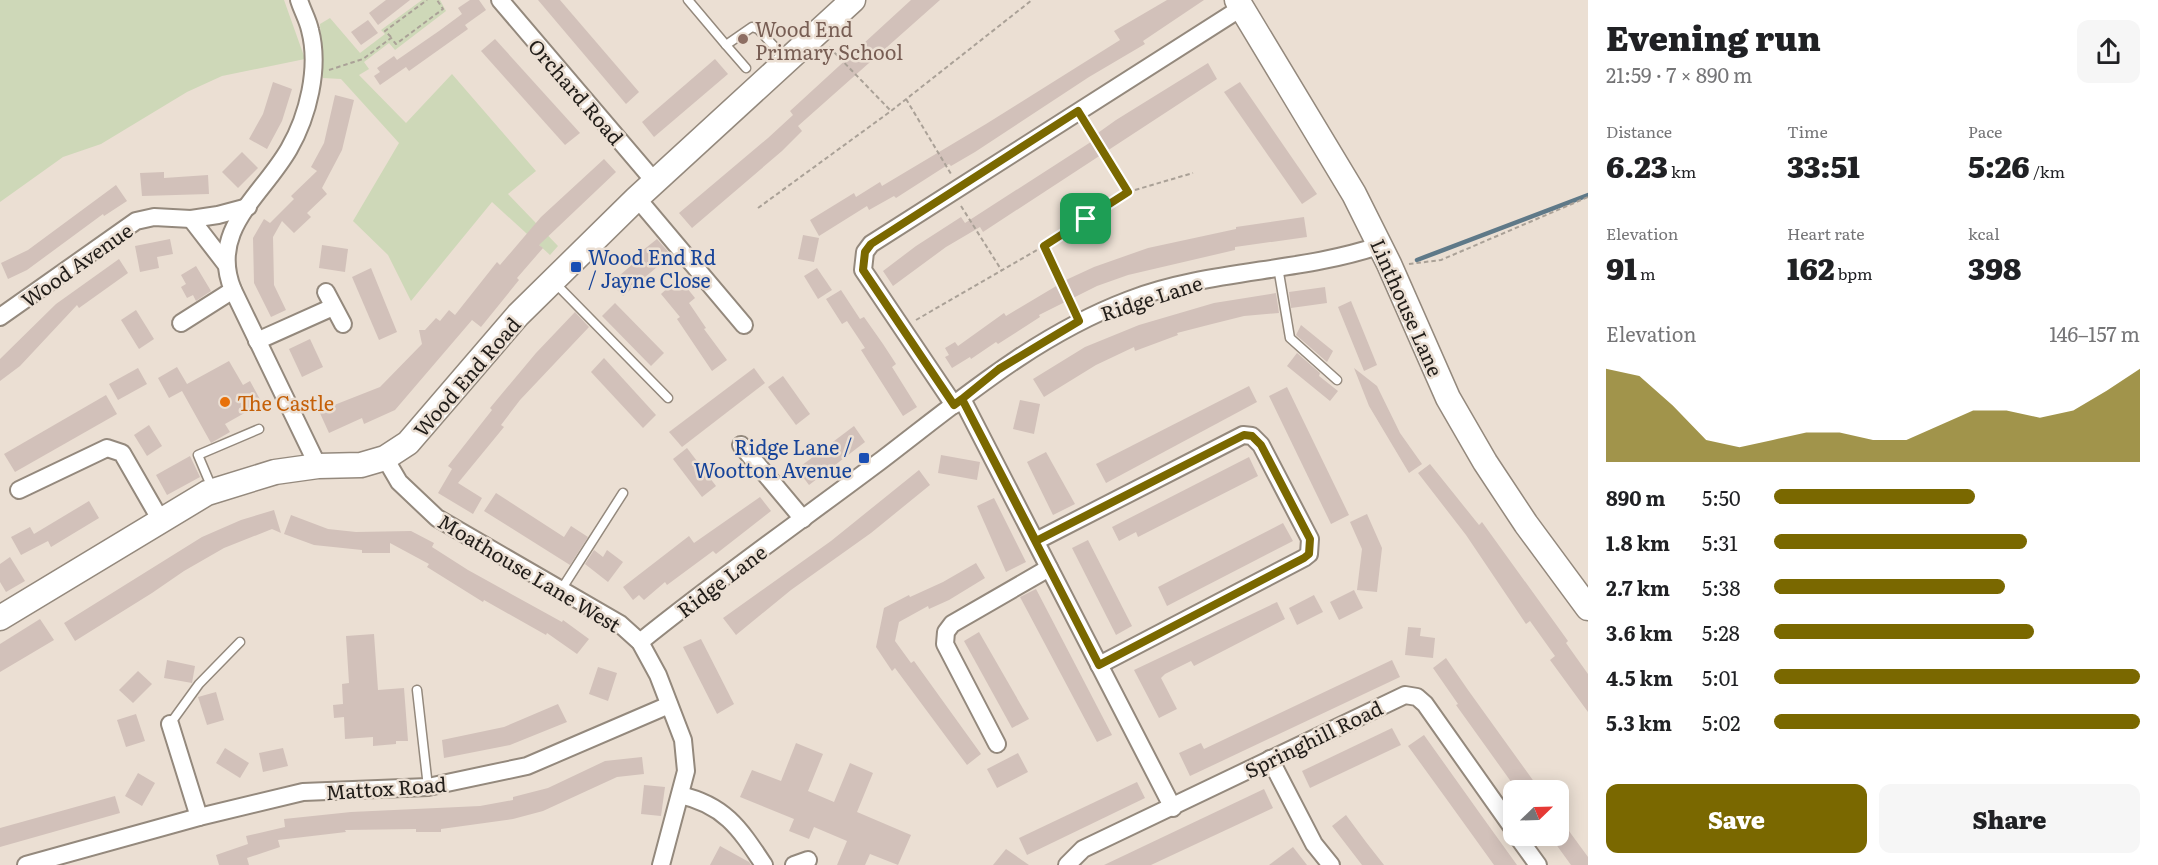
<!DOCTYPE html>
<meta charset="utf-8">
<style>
:root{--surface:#fff;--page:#f6f6f6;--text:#202124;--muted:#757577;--accent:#7a6800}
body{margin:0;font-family:Literata,serif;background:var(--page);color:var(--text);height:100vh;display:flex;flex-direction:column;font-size:22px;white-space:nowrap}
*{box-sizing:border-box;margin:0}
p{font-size:20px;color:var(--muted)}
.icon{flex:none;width:33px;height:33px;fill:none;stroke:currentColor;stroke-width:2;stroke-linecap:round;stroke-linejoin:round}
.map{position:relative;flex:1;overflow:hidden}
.side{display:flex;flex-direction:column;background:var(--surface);width:570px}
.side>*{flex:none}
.needle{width:39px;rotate:67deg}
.fabs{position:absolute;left:1503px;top:780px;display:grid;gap:12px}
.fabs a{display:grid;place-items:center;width:66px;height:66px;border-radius:12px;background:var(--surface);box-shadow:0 3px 15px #0003;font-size:30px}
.pin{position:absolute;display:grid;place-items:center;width:51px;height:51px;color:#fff;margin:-26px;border-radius:12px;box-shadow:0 3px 9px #0006}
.round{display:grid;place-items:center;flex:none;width:63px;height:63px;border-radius:12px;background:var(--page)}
.overview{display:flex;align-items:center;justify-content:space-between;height:102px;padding:0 18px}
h1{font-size:33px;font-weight:800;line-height:45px}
.figures{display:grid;grid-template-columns:repeat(3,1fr);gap:9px;height:102px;padding:6px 18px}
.figures div{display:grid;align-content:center}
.figures b{font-size:30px;font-weight:800}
.figures small{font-size:16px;font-weight:400}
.figures p{font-size:16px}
.chart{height:168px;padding:12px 18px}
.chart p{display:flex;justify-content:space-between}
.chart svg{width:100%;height:108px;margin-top:6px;fill:var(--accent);opacity:.7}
.action{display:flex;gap:12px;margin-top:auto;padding:12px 18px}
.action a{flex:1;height:69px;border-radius:12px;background:var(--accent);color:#fff;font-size:24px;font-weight:800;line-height:69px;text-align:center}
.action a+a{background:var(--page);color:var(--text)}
ul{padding:0 18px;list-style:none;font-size:20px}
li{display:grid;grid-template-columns:96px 72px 1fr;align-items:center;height:45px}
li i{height:15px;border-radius:8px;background:var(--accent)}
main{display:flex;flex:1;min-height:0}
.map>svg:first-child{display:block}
.green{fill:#ced8b8}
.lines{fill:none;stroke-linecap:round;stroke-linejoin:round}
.stream{stroke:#5f7988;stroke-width:4.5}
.building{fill:#d2c1ba}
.lane-casing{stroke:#94897d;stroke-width:11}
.street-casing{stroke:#94897d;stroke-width:20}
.secondary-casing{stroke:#94897d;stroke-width:27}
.path{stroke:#aaa197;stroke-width:2;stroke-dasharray:4.5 3;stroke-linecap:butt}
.lane{stroke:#fff;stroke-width:8}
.street{stroke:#fff;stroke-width:16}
.secondary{stroke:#fff;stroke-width:24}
.route-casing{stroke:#fff;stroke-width:12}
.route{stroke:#7a6800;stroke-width:8}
.education-dot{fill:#8d6e63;stroke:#ebdfd3;stroke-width:2}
.transit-dot{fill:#1a4fb4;stroke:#ebdfd3;stroke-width:2}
.food-dot{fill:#e8710a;stroke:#ebdfd3;stroke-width:2}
.labels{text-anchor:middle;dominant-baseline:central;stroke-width:5;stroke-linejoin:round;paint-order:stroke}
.education-label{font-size:20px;fill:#785e54;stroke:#ebdfd3;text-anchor:start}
.street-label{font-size:20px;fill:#211d19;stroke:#ebdfd3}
.transit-label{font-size:20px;fill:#164399;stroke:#ebdfd3;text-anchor:start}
.food-label{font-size:20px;fill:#c56008;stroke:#ebdfd3;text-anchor:start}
</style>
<main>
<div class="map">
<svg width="1588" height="865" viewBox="0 0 1588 865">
<rect width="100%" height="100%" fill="#ebdfd3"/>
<g class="green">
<path d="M0,0h284l21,59 -83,17 -35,16 -86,52 -38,13 -63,45z"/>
<path d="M422,0h18l6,11 -51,39 -6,-7 -25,19 5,7 -10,6 47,48 46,-49 84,97 -28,23 50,52 -8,9 -58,-53 -81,99 -23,-46 -35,-34 46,-78 -58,-64 -18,-1 -3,-54 10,-6 30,35 25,-19 -4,-4z"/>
</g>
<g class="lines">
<path class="stream" d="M1417,260l171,-65"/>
</g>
<g class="building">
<path d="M386,0h24l-32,25 -9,-12z"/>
<path d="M470,0h9l7,10 -21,15 3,4 -59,42 -3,-4 -26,18 -6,-9 6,-4 -3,-4 17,-12 3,4 42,-29 23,-17 -4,-6z"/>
<path d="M538,0h22l79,92 -13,12z"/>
<path d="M911,0h29l-142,126 4,5 -20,20 -90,77 -13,-15 89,-75 25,-23 -3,-4z"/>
<path d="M1167,0h37l-61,41 2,3 -56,33 -114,75 -24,14 -2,-2 -53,34 -2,-2 -25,14 -2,-4 -48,30 -9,-16 44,-27 2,4 24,-15 2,4 104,-62 134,-84 -6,-9z"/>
<path d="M368,20l10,13 -17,12 -10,-13z"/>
<path d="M495,39l85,94 -15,12 -84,-94z"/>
<path d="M715,59l13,15 -74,63 -12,-15z"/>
<path d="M1208,63l9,16 -234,153 -3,-5 -34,20 -53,39 -10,-15 33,-25 45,-29 4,6 132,-85 -2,-3 21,-15z"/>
<path d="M273,82l19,7 -10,32 -15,28 -18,-10 14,-25z"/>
<path d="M1240,82l77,112 -15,10 -78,-112z"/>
<path d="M335,95l19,5 -12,50 -20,38 5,6 -20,19 4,4 -17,16 -12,-12 -9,16 1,48 12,25 -15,7 -17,-34 -1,-45 11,-19 6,4 24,-24 -3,-3 26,-25 -6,-4 13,-24z"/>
<path d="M242,152l16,16 -20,20 -16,-16z"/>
<path d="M604,159l12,13 -77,73 4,3 -26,30 2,2 -38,47 -9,-7 -77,90 -31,14 -2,-6 -33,15 -10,-22 61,-24 42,-43 -3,-14h6l11,-12 4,3 9,-11 6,5 42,-53 3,3 41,-48z"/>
<path d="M164,172v6l44,-3 1,19 -67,2 -2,-23z"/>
<path d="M116,185l11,16 -23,15 -1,-2 -76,56 -19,9 -7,-16 27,-13z"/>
<path d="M1304,217l3,20 -72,10v3l-107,25 -31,11 -58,29 1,2 -42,27 -2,-2 -25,17 -1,-2 -18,11 -7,-11 4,-2 -4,-7 10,-6 3,4 46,-33 2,3 62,-37 26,-12 54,-19 88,-19v-2z"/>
<path d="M803,235l16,3 -5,24 -16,-3z"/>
<path d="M170,239l3,15 -16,3 2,11 -19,4 -5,-26z"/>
<path d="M657,239l14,16 -48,41 -12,-13 24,-21 -3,-3z"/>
<path d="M322,245l26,4 -3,23 -26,-4z"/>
<path d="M119,259l9,14 -49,35 -2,-3 -57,61 -20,15v-22l56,-55z"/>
<path d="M196,266l15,25 -15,10 -3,-6 -6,3 -6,-11 5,-3 -5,-9z"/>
<path d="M371,268l26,64 -18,8 -27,-63z"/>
<path d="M817,268l15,22 -14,9 -14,-23z"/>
<path d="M679,278l16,20 -6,5 17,25 -2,1 23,31 -15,11 -35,-52 3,-2 -19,-23z"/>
<path d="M1325,287l2,16 -36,5 -2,-16z"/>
<path d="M841,290l19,29 4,-2 19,27 13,20 -4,3 25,40 -14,9 -42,-66 4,-2 -18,-27 -5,3 -16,-25z"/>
<path d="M1276,293l3,20 -35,3 -32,8 -35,9 1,2 -43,16 -1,-4 -38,18 -52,32 -11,-18 52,-32 54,-22 75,-22z"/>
<path d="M1351,301l26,64 -13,6 -26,-64z"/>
<path d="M615,303l49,50 -13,13 -49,-50z"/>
<path d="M136,310l18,29 -15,10 -18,-29z"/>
<path d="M575,312l14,15 -69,73 -19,25 3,2 -46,56 24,15 -9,16 -35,-21 14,-24 -4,-3 44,-56 -2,-2 46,-55z"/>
<path d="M1301,325l32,26 -6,11 -31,-27z"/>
<path d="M310,339l13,28 -21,10 -13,-28z"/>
<path d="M1297,353l23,20 -1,3 19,15 -8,10 -43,-35z"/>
<path d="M604,358l52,57 -13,13 -52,-56z"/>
<path d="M229,361l14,24 7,-4 12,22 -37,21 5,8 -19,11 -29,-52 -13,7 -11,-20 19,-11 10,17z"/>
<path d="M138,368l9,16 -29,16 -9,-16z"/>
<path d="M754,368l11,15 -83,64 -13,-15z"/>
<path d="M1354,368l23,18 23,47 22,31 -13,9 -40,-67z"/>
<path d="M783,376l27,38 -14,11 -28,-38z"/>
<path d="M1249,386l8,16 -151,81 -10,-19z"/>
<path d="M1287,387l62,128 -18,9 -62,-128z"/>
<path d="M106,395l11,19 -102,58 -11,-18z"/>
<path d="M1020,400l20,4 -6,30 -21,-5z"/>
<path d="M149,425l13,21 -15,10 -13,-21z"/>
<path d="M854,426l11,16 -56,43 -12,-16z"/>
<path d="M687,448l29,38 -14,11 -29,-38z"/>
<path d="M1046,452l29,52 -22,11 -26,-53z"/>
<path d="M941,455l39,7 -3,18 -39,-7z"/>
<path d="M190,456l10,21 -33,18 -11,-20z"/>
<path d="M1249,457l9,19 -120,61 -2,-5 -17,9 -7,-14z"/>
<path d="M1430,464l49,61 3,-3 86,119 -2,2 22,31v38l-38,-52 5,-4 -25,-35 -4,3 -60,-89 -48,-62z"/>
<path d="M919,470l11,15 -59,48 -80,57 -55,45 -13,-17 108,-77z"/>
<path d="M496,493l68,44 7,-11 17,11 -18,28 -86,-54z"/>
<path d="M760,497l11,14 -55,43 -3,-3 -46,34 -2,-3 -21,18 -5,-5 -6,5 -10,-13 66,-51 5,7z"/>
<path d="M994,498l32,64 -20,10 -29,-66z"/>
<path d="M89,501l10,17 -48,29 -3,-6 -27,14 -10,-18 19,-10 4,7z"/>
<path d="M274,510l7,23 -9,-4 -48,19 -40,23 -32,22 -77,48 -11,-18 138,-86 39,-17z"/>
<path d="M1367,514l15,34 -5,44 -20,-2 5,-41 -12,-27z"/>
<path d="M291,515l37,14 28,3 55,-1 23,12 -2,4 36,23 94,52 1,-2 26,19 -12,15 -30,-21 -1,2 -62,-35 -1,2 -56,-35 2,-3 -39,-21v10h-28v-3l-48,-5 -30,-11z"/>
<path d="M1283,523l10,18 -126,65 -9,-19z"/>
<path d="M1088,540l44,86 -16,9 -44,-87z"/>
<path d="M594,550l9,7 4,-7 16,12 -15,20 -23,-18z"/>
<path d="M10,557l15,24 -19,11 -6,-10v-18z"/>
<path d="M976,563l9,15 -36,22 -20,9 -1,-3 -29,16 -4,19 16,22 3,-2 67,93 -14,11 -72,-97 -3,3 -16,-24 8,-39 25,-13 1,2 33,-15z"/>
<path d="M1036,589l76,146 -15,7 -77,-145z"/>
<path d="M1354,590l9,18 -24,12 -9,-18z"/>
<path d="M1314,595l9,17 -26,13 -8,-17z"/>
<path d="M1277,602l8,17 -91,47 -3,-5 -26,13 -4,4 16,31 -18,9 -25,-48z"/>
<path d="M40,619l14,21 -54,32v-28z"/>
<path d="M1408,627l13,1 -1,8 15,2 -2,20 -28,-3z"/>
<path d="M979,632l50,87 -17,9 -48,-87z"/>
<path d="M374,634l4,56 26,-2 4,53h-12v3l-23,2v-9l-28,2 -1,-22 -10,1 -1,-13 10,-1 -1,-20 7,-1 -3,-47z"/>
<path d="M701,639l33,65 -17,10 -34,-67z"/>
<path d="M1446,658l22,32 72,100h-23l-61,-85 2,-1 -25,-36z"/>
<path d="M167,660l28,6 -3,17 -28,-5z"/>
<path d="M1392,660l8,17 -210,99 -11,-23 22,-10 3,6z"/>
<path d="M598,667l19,6 -9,28 -19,-7z"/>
<path d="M138,671l14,13 -19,19 -14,-13z"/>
<path d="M216,692l8,28 -17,5 -9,-28z"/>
<path d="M558,704l9,18 -57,23 -66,13 -2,-18 62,-13z"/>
<path d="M136,714l9,27 -19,6 -9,-27z"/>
<path d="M1392,728l9,17 -91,43 -8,-17z"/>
<path d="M1424,735l57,80 36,50h-23l-49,-68 -37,-51z"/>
<path d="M796,743l27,11 -15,37 26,11 16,-39 23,10 -16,39 54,23 -13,30 -28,-11 -5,11h-28l10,-24 -33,-14 -5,12 -20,-8 5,-12 -54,-22 12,-27 29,11z"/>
<path d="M225,748l24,15 -9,15 -24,-15z"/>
<path d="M283,748l5,18 -25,6 -4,-19z"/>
<path d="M1018,753l10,19 -31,16 -10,-19z"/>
<path d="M642,757l2,17 -27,3 -74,34 -30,8 -72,10v3h-25v-3l-71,1 1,2 -68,8 2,7 -33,11 2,7h-30l-3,-10 32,-11 -2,-8 39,-9 -1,-8 67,-7 129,-6 33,-6v-3l35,-9 57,-27z"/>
<path d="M138,773l17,10 -13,23 -17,-10z"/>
<path d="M1137,782l8,16 -118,57 -8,-17z"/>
<path d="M644,785l21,2 -4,29 -20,-2z"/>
<path d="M1264,789l9,19 -122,57h-47z"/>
<path d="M115,796l5,17 -120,34v-19z"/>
<path d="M1346,815l20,27 18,23h-22l-30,-39z"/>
<path d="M1558,816l30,41v8h-17l-21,-29h8z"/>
<path d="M720,846l29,16 2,3h-41z"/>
<path d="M1293,847l14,18h-38z"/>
<path d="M1006,849l23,16h-36z"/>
</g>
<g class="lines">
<g class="lane-casing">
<g id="lane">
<path d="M688,0l38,45 26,-18 6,2 27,29"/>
<path d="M726,45l20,23"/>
<path d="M1278,267l12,71 47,42"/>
<path d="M555,283l113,115"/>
<path d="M212,488l-14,-33 61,-26"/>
<path d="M561,590l62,-97"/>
<path d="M417,690l11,97"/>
<path d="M170,724l29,-40 41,-42"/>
</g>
</g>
<g class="street-casing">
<g id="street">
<path d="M299,0c3,10 9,20 11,30 10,38 -2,86 -21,119 -27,47 -81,81 -56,141l85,176"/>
<path d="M500,0l155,182"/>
<path d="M637,198l107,127"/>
<path d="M225,263l-34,-44 27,-4 30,-8"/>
<path d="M326,292l17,32"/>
<path d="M0,317l136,-96 18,-4 37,2"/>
<path d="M181,323l52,-33"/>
<path d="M257,341l76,-34"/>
<path d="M962,399l211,409"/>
<path d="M954,405l-91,-135 2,-18 6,-8 370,-236"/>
<path d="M741,445l62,74"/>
<path d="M385,458l14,24 38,36 183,106 20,18 18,33 25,65 3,31 -25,94"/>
<path d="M19,490l88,-42 15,5 38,66"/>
<path d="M1036,541l207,-106 9,1 9,9 49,94 -1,15 -5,4 -205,107"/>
<path d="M640,642c78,-63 159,-120 239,-180 80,-61 155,-126 250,-162 81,-31 170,-27 252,-55"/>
<path d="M170,724l29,93"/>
<path d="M997,744l-52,-100 1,-12 6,-8 97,-56"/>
<path d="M1270,759l44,85 17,21"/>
<path d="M680,795c45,10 60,34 84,70"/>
<path d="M1517,836l21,29"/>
<path d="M26,865l173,-48 104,-25 125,-5 99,-21 142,-61"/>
<path d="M794,865l14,-5"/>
<path d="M1067,865l16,-16 322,-154 12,2 8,7 89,126"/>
</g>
</g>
<g class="secondary-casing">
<g id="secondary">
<path d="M1237,0l117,194 35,70 59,134 37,64 41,62 62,84"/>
<path d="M0,618l207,-125 68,-21 43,-6 43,-1 24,-7 23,-15 110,-128 119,-117 216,-198"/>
</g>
</g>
<g class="path">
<path d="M391,37l-6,-6 42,-31"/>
<path d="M829,47l62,64"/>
<path d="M329,70l34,-11 28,-21 5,6 47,-35 -6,-9"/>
<path d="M906,99l45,75"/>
<path d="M1086,124l42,68"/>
<path d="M961,206l41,65"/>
<path d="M758,208l133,-97 141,-111"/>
<path d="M1044,246l29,61"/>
<path d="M1409,264l32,-4 147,-63"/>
<path d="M916,320l128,-74 84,-54 65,-19"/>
</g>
<use href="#lane" class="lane"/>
<use href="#street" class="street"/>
<use href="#secondary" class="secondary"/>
</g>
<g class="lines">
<g class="route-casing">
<path id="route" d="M1086,219l-42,27 35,75 -80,48 -37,30 74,142 208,-106 8,1 9,9 49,94 -1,15 -5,4 -205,107 -137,-266 -8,6 -91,-135 2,-18 6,-8 207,-133 50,81 -42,27"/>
</g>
<use href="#route" class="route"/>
</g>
<circle class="education-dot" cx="743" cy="39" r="6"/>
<g class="transit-dot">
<rect x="570" y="261" width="12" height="12" rx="3"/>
<rect x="858" y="452" width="12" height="12" rx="3"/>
</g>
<circle class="food-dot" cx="225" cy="402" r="6"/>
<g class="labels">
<g class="education-label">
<text x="755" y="28">Wood End<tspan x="755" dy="23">Primary School</tspan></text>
</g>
<g class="street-label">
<text transform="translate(577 91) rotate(49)">Orchard Road</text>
<text transform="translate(76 264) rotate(-35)">Wood Avenue</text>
<text transform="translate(1151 297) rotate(-18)">Ridge Lane</text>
<text transform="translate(1408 307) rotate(66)">Linthouse Lane</text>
<text transform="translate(466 376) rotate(-49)">Wood End Road</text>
<text transform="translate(530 572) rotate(31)">Moathouse Lane West</text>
<text transform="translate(721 580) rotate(-37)">Ridge Lane</text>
<text transform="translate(1313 738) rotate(-26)">Springhill Road</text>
<text transform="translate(386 787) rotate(-4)">Mattox Road</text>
</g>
<g class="transit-label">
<text x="588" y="256">Wood End Rd<tspan x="588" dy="23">/ Jayne Close</tspan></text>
<text x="852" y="446" text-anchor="end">Ridge Lane /<tspan x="852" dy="23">Wootton Avenue</tspan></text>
</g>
<g class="food-label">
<text x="237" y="402">The Castle</text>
</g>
</g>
</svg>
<div class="fabs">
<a><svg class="needle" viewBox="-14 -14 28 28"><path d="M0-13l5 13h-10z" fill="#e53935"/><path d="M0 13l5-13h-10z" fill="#757577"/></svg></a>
</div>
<div class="pin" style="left:1086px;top:219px;background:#1e9e55"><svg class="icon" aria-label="arrive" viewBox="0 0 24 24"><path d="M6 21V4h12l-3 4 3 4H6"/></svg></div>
</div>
<section class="side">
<div class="overview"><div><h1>Evening run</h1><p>21:59 · 7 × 890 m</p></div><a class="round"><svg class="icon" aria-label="share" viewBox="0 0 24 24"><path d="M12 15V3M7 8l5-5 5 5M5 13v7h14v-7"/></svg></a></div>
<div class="figures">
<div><p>Distance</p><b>6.23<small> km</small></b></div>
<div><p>Time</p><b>33:51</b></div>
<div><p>Pace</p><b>5:26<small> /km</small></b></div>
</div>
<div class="figures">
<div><p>Elevation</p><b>91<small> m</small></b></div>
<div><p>Heart rate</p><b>162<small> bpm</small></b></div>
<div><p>kcal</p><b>398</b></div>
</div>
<div class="chart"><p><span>Elevation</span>146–157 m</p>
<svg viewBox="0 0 160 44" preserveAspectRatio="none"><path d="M0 44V6L10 9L20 21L30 35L40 38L50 35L60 32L70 32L80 35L90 35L100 29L110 23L120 23L130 26L140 23L150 15L160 6V44z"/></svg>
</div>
<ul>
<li><b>890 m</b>5:50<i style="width:55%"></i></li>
<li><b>1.8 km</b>5:31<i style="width:69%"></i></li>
<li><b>2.7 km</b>5:38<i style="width:63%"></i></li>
<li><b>3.6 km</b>5:28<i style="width:71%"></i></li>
<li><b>4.5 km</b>5:01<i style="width:100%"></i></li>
<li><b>5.3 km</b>5:02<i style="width:100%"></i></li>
</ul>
<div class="action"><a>Save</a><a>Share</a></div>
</section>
</main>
